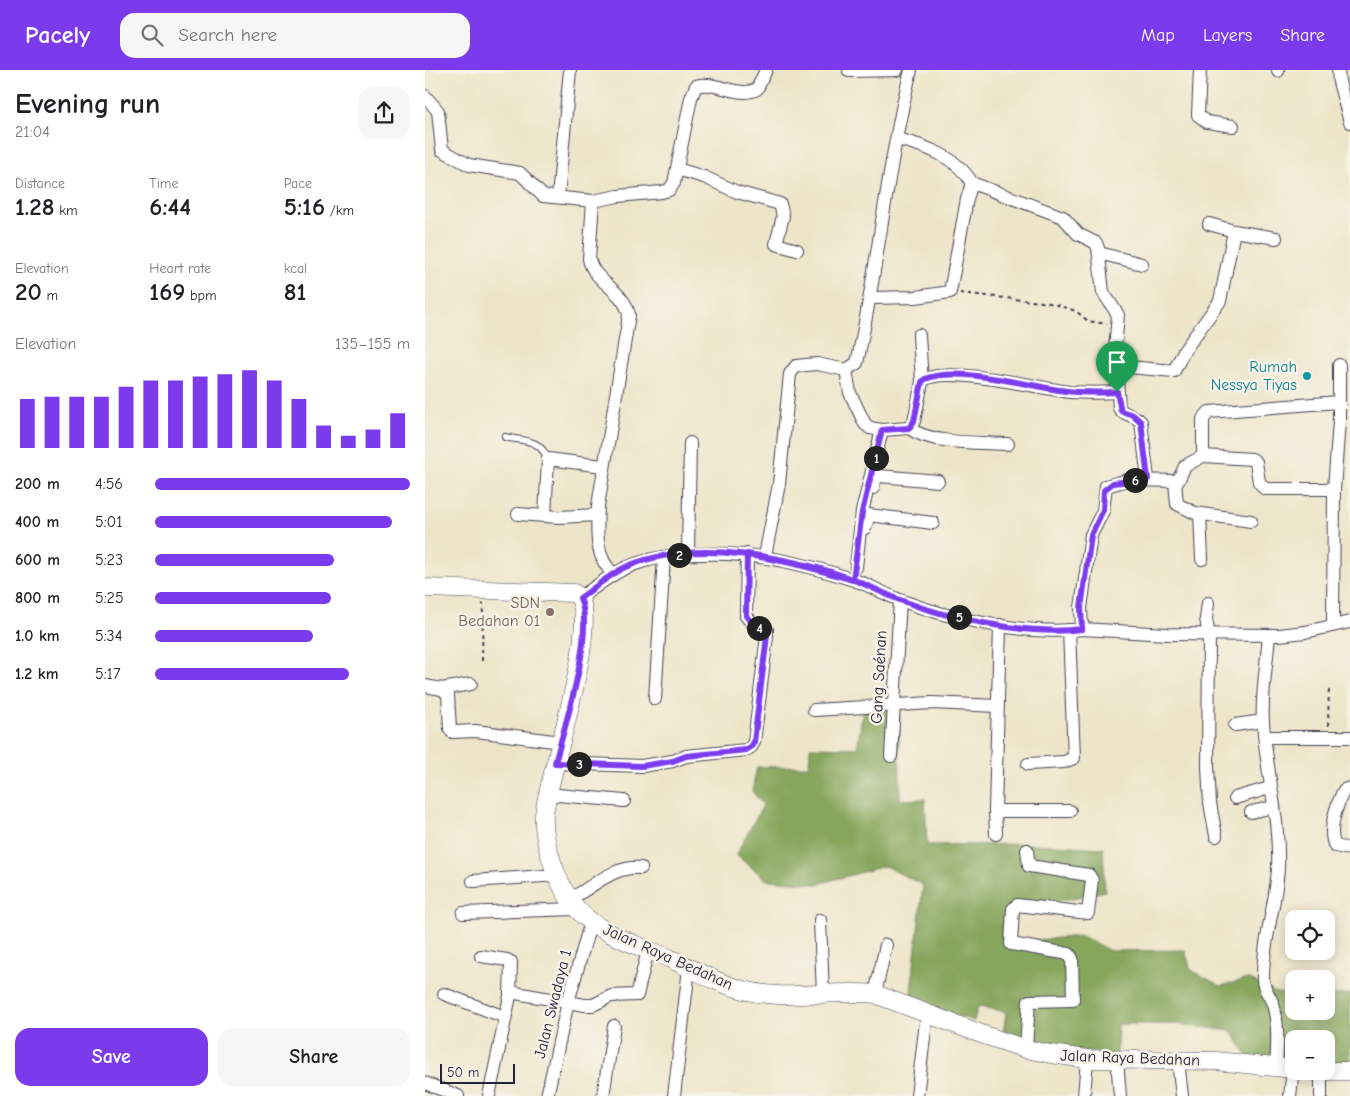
<!DOCTYPE html>
<meta charset="utf-8">
<style>
:root{--surface:#fff;--page:#f6f6f6;--text:#202124;--muted:#757577;--accent:#7c3aed}
body{margin:0;font-family:"Comic Neue",sans-serif;background:var(--page);color:var(--text);height:100vh;display:flex;flex-direction:column;font-size:19px;white-space:nowrap}
*{box-sizing:border-box;margin:0}
p{font-size:16px;color:var(--muted)}
.icon{flex:none;width:28px;height:28px;fill:none;stroke:currentColor;stroke-width:2;stroke-linecap:round;stroke-linejoin:round}
.map{position:relative;flex:1;overflow:hidden}
.drawer{display:flex;flex-direction:column;background:var(--surface);width:425px}
.drawer>*{flex:none}
.fabs{position:absolute;left:860px;top:840px;display:grid;gap:10px}
.fabs a{display:grid;place-items:center;width:50px;height:50px;border-radius:10px;background:var(--surface);box-shadow:0 2px 12px #0003;font-size:25px}
.scale{position:absolute;left:15px;bottom:12px;width:75px;box-sizing:border-box;padding-left:5px;border:2px solid #22223b;border-top:0;font-size:14px;line-height:18px;white-space:nowrap;color:#22223b;-webkit-text-stroke:4px #f7f3e8;paint-order:stroke}
.pin{position:absolute;display:grid;place-items:center;width:42px;height:42px;color:#fff;margin:-51px -21px;border-radius:50% 50% 50% 0;rotate:-45deg;box-shadow:0 0 5px #0007}
.pin .icon{rotate:45deg}
.km{position:absolute;width:25px;height:25px;margin:-12px;border-radius:50%;background:#222;color:#fff;font-size:14px;line-height:25px;text-align:center}
.round{display:grid;place-items:center;flex:none;width:52px;height:52px;border-radius:15px;background:var(--page)}
.summary{display:flex;align-items:center;justify-content:space-between;height:85px;padding:0 15px}
h1{font-size:28px;font-weight:800;line-height:38px}
.figures{display:grid;grid-template-columns:repeat(3,1fr);gap:8px;height:85px;padding:5px 15px}
.figures div{display:grid;align-content:center}
.figures b{font-size:25px;font-weight:800}
.figures small{font-size:14px;font-weight:400}
.figures p{font-size:14px}
.chart{height:140px;padding:10px 15px}
.chart p{display:flex;justify-content:space-between}
.chart svg{width:100%;height:90px;margin-top:5px;stroke:var(--accent);stroke-width:6}
.primary-button{display:flex;gap:10px;margin-top:auto;padding:10px 15px}
.primary-button a{flex:1;height:58px;border-radius:15px;background:var(--accent);color:#fff;font-size:20px;font-weight:800;line-height:58px;text-align:center}
.primary-button a+a{background:var(--page);color:var(--text)}
ul{padding:0 15px;list-style:none;font-size:16px}
li{display:grid;grid-template-columns:80px 60px 1fr;align-items:center;height:38px}
li i{height:12px;border-radius:6px;background:var(--accent)}
header{display:flex;align-items:center;gap:30px;box-sizing:border-box;height:70px;padding:0 25px;background:var(--accent);color:#fff}
header strong{font-size:24px}
nav{display:flex;gap:28px;margin-inline-start:auto;font-size:18px}
.search{width:350px;height:45px;background:var(--page);display:flex;align-items:center;gap:12px;box-sizing:border-box;padding:0 18px;border-radius:15px;color:var(--muted);font-size:19px}
main{display:flex;flex:1;min-height:0}
.map>svg:first-child{display:block}
.forest{fill:#86a65b;stroke:#54644b}
.lines{fill:none;stroke-linecap:round;stroke-linejoin:round}
.lane-casing{stroke:#413f50;stroke-width:8}
.street-casing{stroke:#413f50;stroke-width:14}
.secondary-casing{stroke:#413f50;stroke-width:19}
.path{stroke:#413f50;stroke-width:2;stroke-dasharray:4 4;stroke-linecap:butt}
.lane{stroke:#fff;stroke-width:6}
.street{stroke:#fff;stroke-width:12}
.secondary{stroke:#fff;stroke-width:18}
.route-casing{stroke:#fff;stroke-width:10}
.route{stroke:#7c3aed;stroke-width:6}
.culture-dot{fill:#0f9aa8;stroke:#f7f3e8;stroke-width:2}
.education-dot{fill:#8d6e63;stroke:#f7f3e8;stroke-width:2}
.labels{text-anchor:middle;dominant-baseline:central;stroke-width:5;stroke-linejoin:round;paint-order:stroke}
.culture-label{font-size:16px;fill:#0d838f;stroke:#f7f3e8;text-anchor:end}
.education-label{font-size:16px;fill:#785e54;stroke:#f7f3e8;text-anchor:end}
.street-label{font-size:16px;fill:#22223b;stroke:#f7f3e8}
</style>
<header>
<strong>Pacely</strong>
<div class="search"><svg class="icon" aria-label="search" viewBox="0 0 24 24"><circle cx="10" cy="10" r="6"/><path d="M15 15l6 6"/></svg>Search here</div>
<nav><a>Map</a><a>Layers</a><a>Share</a></nav>
</header>
<main>
<section class="drawer">
<div class="summary"><div><h1>Evening run</h1><p>21:04</p></div><a class="round"><svg class="icon" aria-label="share" viewBox="0 0 24 24"><path d="M12 15V3M7 8l5-5 5 5M5 13v7h14v-7"/></svg></a></div>
<div class="figures">
<div><p>Distance</p><b>1.28<small> km</small></b></div>
<div><p>Time</p><b>6:44</b></div>
<div><p>Pace</p><b>5:16<small> /km</small></b></div>
</div>
<div class="figures">
<div><p>Elevation</p><b>20<small> m</small></b></div>
<div><p>Heart rate</p><b>169<small> bpm</small></b></div>
<div><p>kcal</p><b>81</b></div>
</div>
<div class="chart"><p><span>Elevation</span>135–155 m</p>
<svg viewBox="0 0 160 44" preserveAspectRatio="none"><path d="M5 44V20M15 44V19M25 44V19M35 44V19M45 44V14M55 44V11M65 44V11M75 44V9M85 44V8M95 44V6M105 44V11M115 44V20M125 44V33M135 44V38M145 44V35M155 44V27"/></svg>
</div>
<ul>
<li><b>200 m</b>4:56<i style="width:100%"></i></li>
<li><b>400 m</b>5:01<i style="width:93%"></i></li>
<li><b>600 m</b>5:23<i style="width:70%"></i></li>
<li><b>800 m</b>5:25<i style="width:69%"></i></li>
<li><b>1.0 km</b>5:34<i style="width:62%"></i></li>
<li><b>1.2 km</b>5:17<i style="width:76%"></i></li>
</ul>
<div class="primary-button"><a>Save</a><a>Share</a></div>
</section>
<div class="map">
<svg width="925" height="1026" viewBox="0 0 925 1026">
<rect width="100%" height="100%" fill="#f7f3e8"/>
<filter id="ink" filterUnits="userSpaceOnUse"><feTurbulence type="fractalNoise" baseFrequency=".02" numOctaves="2"/><feDisplacementMap in="SourceGraphic" scale="10" xChannelSelector="R" yChannelSelector="G"/><feConvolveMatrix kernelMatrix="1 2 1 2 8 2 1 2 1" color-interpolation-filters="sRGB"/></filter>
<filter id="wash" filterUnits="userSpaceOnUse"><feTurbulence type="fractalNoise" baseFrequency=".0096" numOctaves="4" result="noise"/><feDisplacementMap in="SourceGraphic" scale="20" xChannelSelector="R" yChannelSelector="G"/><feGaussianBlur stdDeviation="1.12" result="paint"/><feColorMatrix in="noise" values="0 0 0 0 0 0 0 0 0 0 0 0 0 0 0 0 0 1.4 0 .05"/><feComposite in="paint" operator="in"/></filter>
<g filter="url(#wash)">
<rect width="100%" height="100%" fill="#eee5c9"/>
<path class="forest" d="M438,640h36l1,90 25,-1 2,46 106,-1 70,4 2,43 -98,21 4,30 71,-6 28,15 75,-1 6,20 30,16 27,-7 28,14 18,1v17h32v-15l24,-2v69l-24,-1v-23h-32v22l-45,-2 -17,-28 -56,-7h-58l-1,31 -80,-9 -34,-12 3,-22 -28,-6 -4,15 -64,-21 13,-115 -38,-19 -68,18 -50,-4 -31,-25 27,-50 -11,-14 5,-24 52,-1 1,-19 47,1z"/>
</g>
<g filter="url(#ink)">
<g class="lines">
<g class="lane-casing">
<path id="lane" d="M80,367c22,5 33,1 43,22"/>
</g>
<g class="street-casing">
<g id="street">
<path d="M775,0l-2,45 9,7 26,4"/>
<path d="M853,0v1"/>
<path d="M913,0l1,12 11,40"/>
<path d="M424,1l48,-1"/>
<path d="M0,26l13,15 4,39 27,15 51,8 23,23 50,5 25,-5 44,-4 7,-2 5,-7 17,-85 5,-12c20,-6 43,13 61,3l9,-19"/>
<path d="M472,69c29,7 60,18 75,44"/>
<path d="M252,99l27,8 33,15 43,12 3,12 -7,28 21,6"/>
<path d="M133,127l12,-127"/>
<path d="M168,131l-4,58c5,24 35,30 40,56l-31,191c-1,23 -4,52 16,68"/>
<path d="M784,154l25,7 42,7"/>
<path d="M674,183l43,11"/>
<path d="M446,228l45,-1 34,-5 17,-93 5,-16 91,34 15,17 18,9 2,5 5,44 15,23 -3,34 4,59c5,8 16,6 22,14l7,57"/>
<path d="M494,265l3,47"/>
<path d="M692,296l57,5 10,-20 36,-50 14,-70"/>
<path d="M421,300l4,23 15,31 5,4 12,2 -20,82 -6,55"/>
<path d="M484,358l5,-7 8,-39c16,-19 122,7 148,10 15,1 31,1 46,0"/>
<path d="M457,360l27,-2c23,17 71,14 99,16"/>
<path d="M778,386l49,3 4,3 3,20 6,7h69l-1,135"/>
<path d="M750,412l2,22 18,9 56,8"/>
<path d="M448,418l2,-8 4,-4 59,5"/>
<path d="M909,419l5,-68v-56"/>
<path d="M93,444l41,3 38,-2"/>
<path d="M775,444l2,45"/>
<path d="M120,446l3,-57 55,7"/>
<path d="M440,458l4,-13 64,8"/>
<path d="M263,484l2,-111"/>
<path d="M340,486l14,-72 11,-110 6,-8 21,-2 29,6 11,-7c21,-97 30,-197 54,-293"/>
<path d="M155,528c15,-11 31,-24 48,-31 23,-10 50,-13 74,-13 52,-2 100,9 149,25 17,5 33,15 49,21 49,19 130,36 182,29l85,5 112,1 26,-3 45,-10"/>
<path d="M783,533l-2,16 3,16 -1,132 2,36 6,33"/>
<path d="M575,555l-5,186h75"/>
<path d="M657,559l-1,-21 10,-73 12,-24 3,-25 22,-6 50,1 7,-15 18,-10v-37l6,-7 130,-10"/>
<path d="M844,565c-2,28 -8,59 -6,87 3,49 17,97 15,146 -2,37 -15,72 -15,109 -1,12 9,20 11,31 5,20 3,41 2,60"/>
<path d="M0,616l17,3 6,5 2,35 2,3 24,-1 85,11"/>
<path d="M17,619l29,-5"/>
<path d="M230,629l9,-142"/>
<path d="M389,640l118,-7 65,3"/>
<path d="M810,655l28,-4"/>
<path d="M840,667h85"/>
<path d="M466,686l9,-156"/>
<path d="M130,693l87,3 31,-5 13,-5 60,-6 5,-3 3,-5 13,-106v-6l-11,-3 -10,-11 1,-62"/>
<path d="M603,694l36,-2 10,-4 -5,-128"/>
<path d="M925,718l-6,2c-7,14 -17,41 -9,56l15,3"/>
<path d="M122,724l77,7"/>
<path d="M810,728l35,-10"/>
<path d="M570,741l1,23"/>
<path d="M826,742l23,-5"/>
<path d="M48,811l85,-6"/>
<path d="M145,829c23,-12 44,-34 71,-31"/>
<path d="M38,843l113,-4"/>
<path d="M395,850l3,75"/>
<path d="M56,886l26,4 4,2 -1,34 -21,100"/>
<path d="M85,922l75,13h8l18,-9 26,-1 11,-45"/>
<path d="M19,924l61,23"/>
<path d="M450,924l11,-49"/>
<path d="M601,979l3,-48 44,-1 -1,-42 -3,-4 -58,-10 2,-35 4,-4 71,8 4,-33 -3,-5 -60,-9 -2,-16"/>
<path d="M692,990l3,36"/>
<path d="M753,991l4,35"/>
<path d="M896,1002v24"/>
<path d="M0,1013l33,13"/>
<path d="M122,1026l21,-94 23,-81"/>
<path d="M178,1026l11,-70"/>
<path d="M249,1026l15,-128"/>
<path d="M492,1026l10,-83"/>
<path d="M659,1026l3,-37"/>
<path d="M865,1026l3,-27"/>
</g>
</g>
<g class="secondary-casing">
<g id="secondary">
<path d="M0,518l149,5c33,16 -28,188 -30,222 -2,27 15,75 34,95 23,25 62,36 93,49 24,11 47,25 73,31 43,12 87,-1 131,4l109,41 42,14 25,5 36,5 129,2 78,8"/>
<path d="M890,1001h35"/>
</g>
</g>
<g class="path">
<path d="M535,223l90,10 26,8 12,10 19,3"/>
<path d="M57,591l1,-58"/>
<path d="M903,656l1,-39"/>
</g>
<use href="#lane" class="lane"/>
<use href="#street" class="street"/>
<use href="#secondary" class="secondary"/>
</g>
</g>
<g class="lines" filter="url(#ink)">
<g class="route-casing">
<path id="route" d="M692,322c-20,1 -39,1 -58,-2 -34,-5 -103,-24 -134,-11l-3,3 -8,39 -5,7 -27,2 -20,82 -9,68c-71,-21 -152,-43 -225,-14 -17,7 -32,21 -48,32 15,34 -15,127 -25,165l87,3 31,-5 13,-5 60,-6 5,-3 3,-5 13,-106v-6l-11,-3 -10,-11 1,-62c36,5 74,13 107,26 16,6 30,14 46,20 49,19 130,36 182,29l-1,-21 10,-73 12,-25 1,-20 9,-7 35,-4 -7,-57 -8,-7 -12,-4 -4,-19"/>
</g>
<use href="#route" class="route"/>
</g>
<circle class="culture-dot" cx="882" cy="306" r="5"/>
<circle class="education-dot" cx="125" cy="542" r="5"/>
<g class="labels">
<g class="culture-label">
<text x="872" y="297">Rumah<tspan x="872" dy="18">Nessya Tiyas</tspan></text>
</g>
<g class="education-label">
<text x="115" y="533">SDN<tspan x="115" dy="18">Bedahan 01</tspan></text>
</g>
<g class="street-label">
<text transform="translate(454 607) rotate(-87)">Gang Saénan</text>
<text transform="translate(243 887) rotate(24)">Jalan Raya Bedahan</text>
<text transform="translate(128 934) rotate(-76)">Jalan Swadaya 1</text>
<text transform="translate(705 988) rotate(2)">Jalan Raya Bedahan</text>
</g>
</g>
</svg>
<div class="fabs">
<a><svg class="icon" aria-label="locate" viewBox="0 0 24 24"><circle cx="12" cy="12" r="6"/><path d="M12 2v4M12 18v4M2 12h4M18 12h4"/></svg></a>
<a>+</a>
<a>−</a>
</div>
<div class="scale">50 m</div>
<div class="pin" style="left:692px;top:322px;background:#1e9e55"><svg class="icon" aria-label="arrive" viewBox="0 0 24 24"><path d="M6 21V4h12l-3 4 3 4H6"/></svg></div>
<b class="km" style="left:451px;top:388px">1</b>
<b class="km" style="left:254px;top:485px">2</b>
<b class="km" style="left:154px;top:694px">3</b>
<b class="km" style="left:334px;top:558px">4</b>
<b class="km" style="left:534px;top:547px">5</b>
<b class="km" style="left:710px;top:410px">6</b>
</div>
</main>
